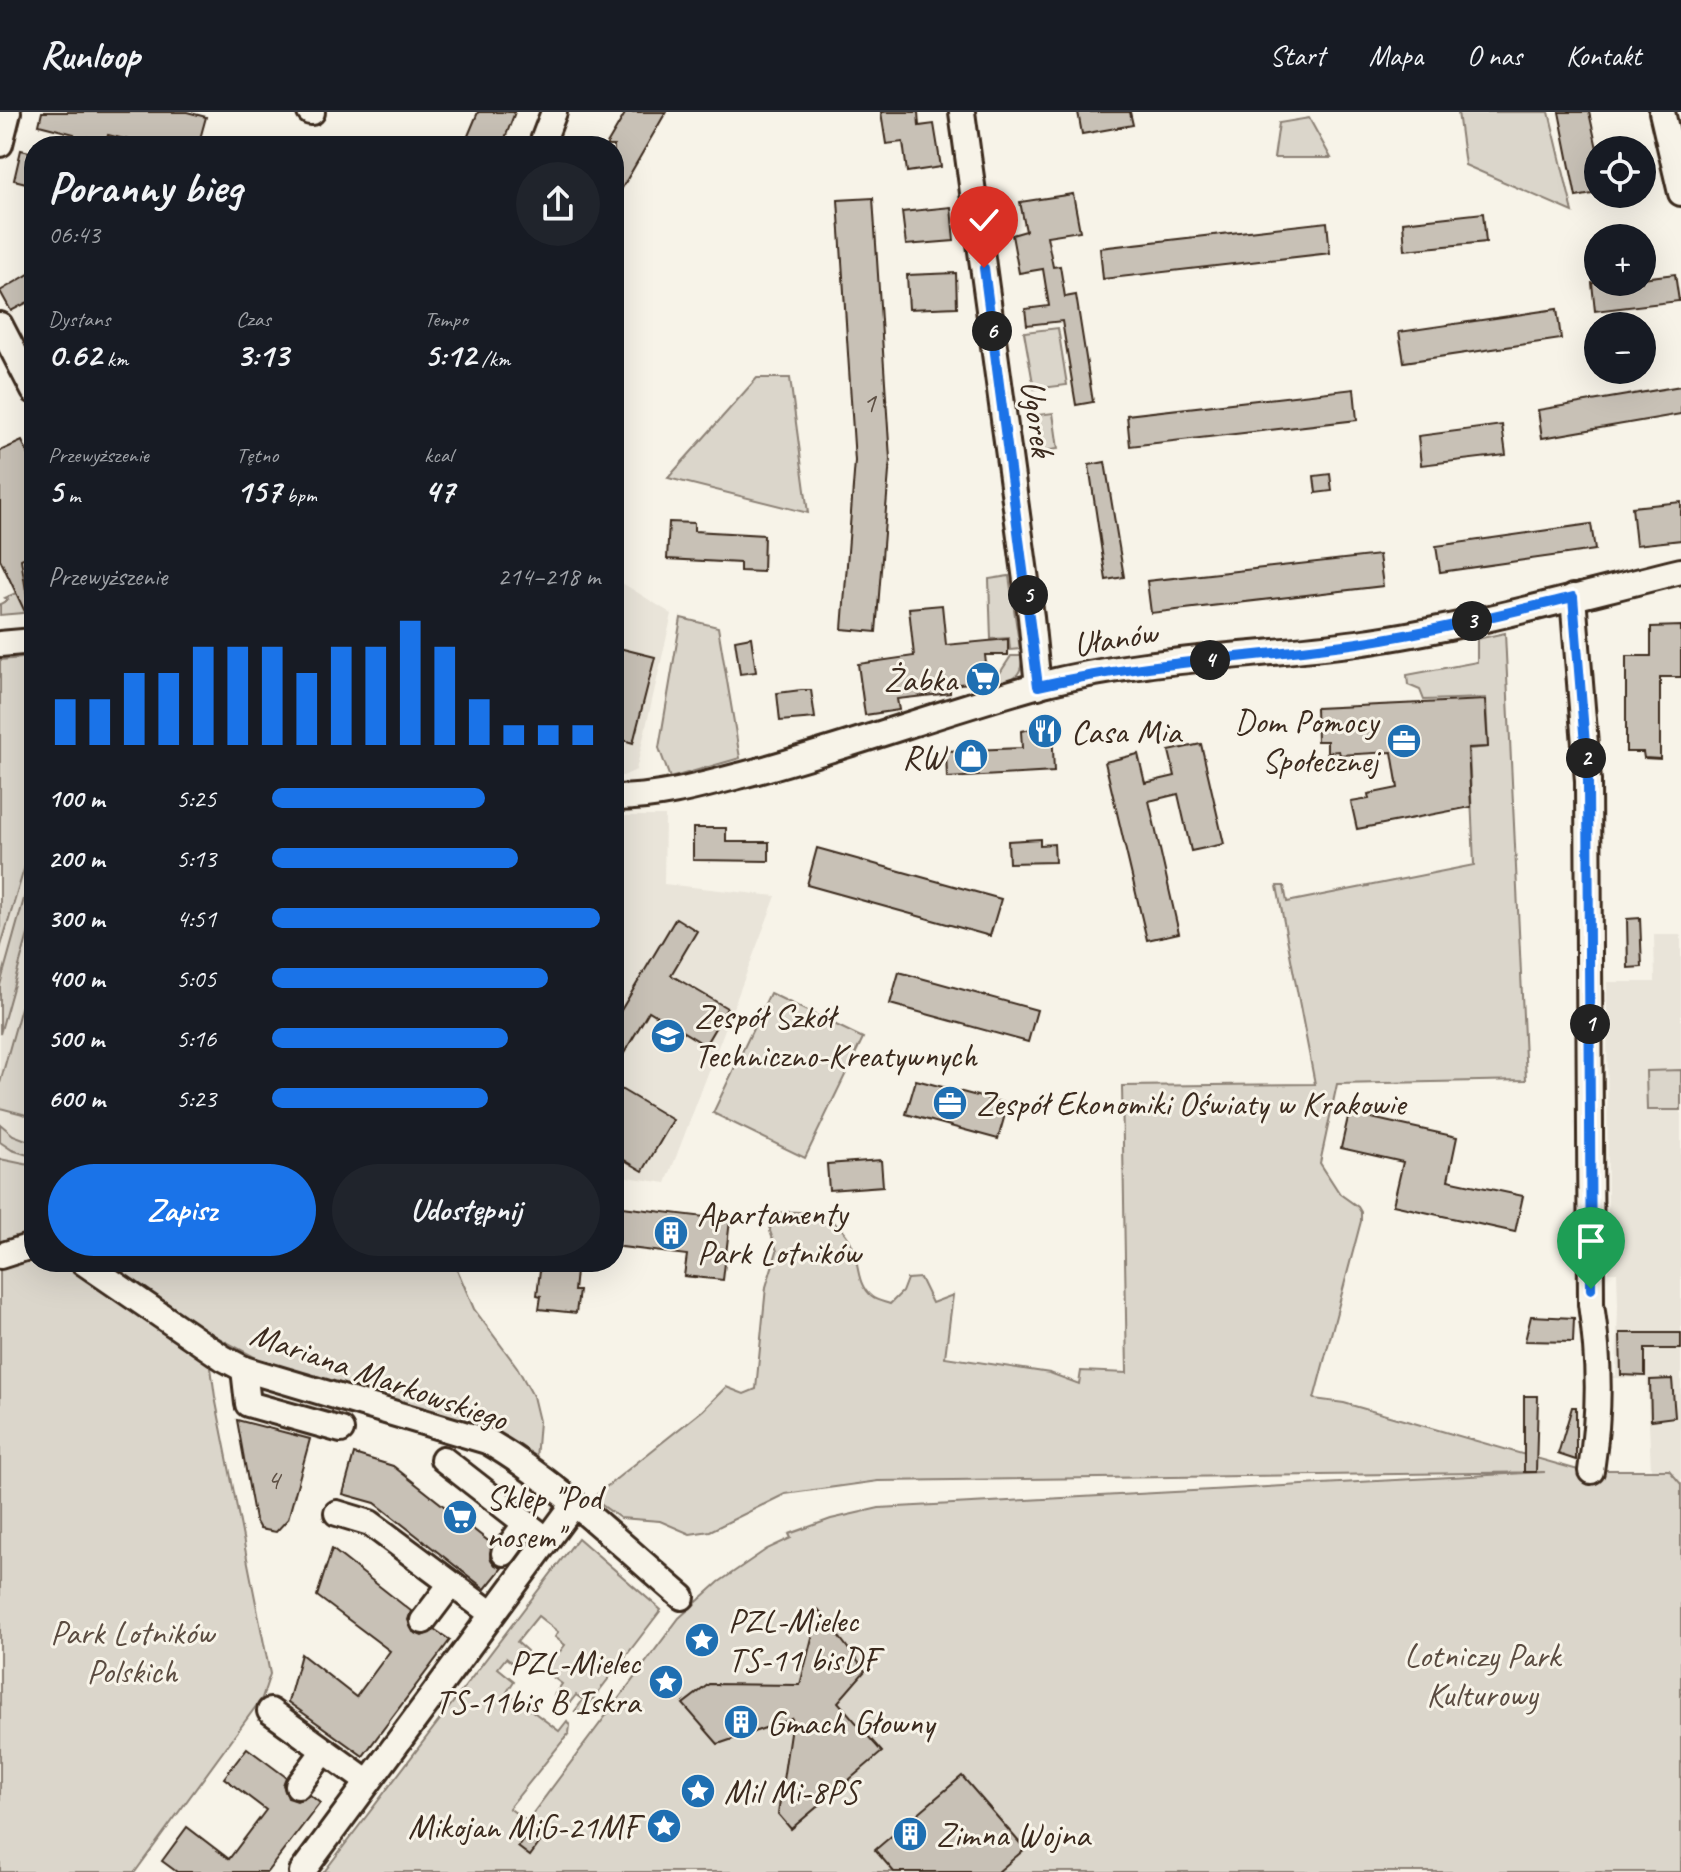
<!DOCTYPE html>
<html lang="pl">
<meta charset="utf-8">
<style>
:root{--surface:#171b24;--page:#20242c;--text:#f1f3f6;--muted:#9ea1a6;--line:#363941;--accent:#1a73e8}
body{margin:0;font-family:Caveat,sans-serif;background:var(--page);color:var(--text);height:100vh;display:flex;flex-direction:column;font-size:30px;white-space:nowrap}
*{box-sizing:border-box;margin:0}
p{font-size:26px;color:var(--muted)}
.icon{flex:none;width:44px;height:44px;fill:none;stroke:currentColor;stroke-width:2;stroke-linecap:round;stroke-linejoin:round}
.map{position:relative;flex:1;overflow:hidden}
.panel{position:absolute;left:24px;top:24px;width:600px;height:1136px;display:flex;flex-direction:column;background:var(--surface);border-radius:32px;box-shadow:0 8px 32px #0002}
.panel>*{flex:none}
.fabs{position:absolute;left:1584px;top:24px;display:grid;gap:16px}
.fabs a{display:grid;place-items:center;width:72px;height:72px;border-radius:50%;background:var(--surface);box-shadow:0 8px 32px #0002;font-size:40px}
.pin{position:absolute;display:grid;place-items:center;width:68px;height:68px;color:#fff;margin:-82px -34px;border-radius:50% 50% 50% 0;rotate:-45deg;box-shadow:0 0 8px #0007}
.pin .icon{rotate:45deg}
.km{position:absolute;width:40px;height:40px;margin:-20px;border-radius:50%;background:#222;color:#fff;font-size:22px;line-height:40px;text-align:center}
.round{display:grid;place-items:center;flex:none;width:84px;height:84px;border-radius:42px;background:var(--page)}
.summary{display:flex;align-items:center;justify-content:space-between;height:136px;padding:0 24px}
h1{font-size:44px;font-weight:800;line-height:60px}
.metrics{display:grid;grid-template-columns:repeat(3,1fr);gap:12px;height:136px;padding:8px 24px}
.metrics div{display:grid;align-content:center}
.metrics b{font-size:34px;font-weight:800}
.metrics small{font-size:22px;font-weight:400}
.metrics p{font-size:22px}
.chart{height:224px;padding:16px 24px}
.chart p{display:flex;justify-content:space-between}
.chart svg{width:100%;height:144px;margin-top:8px;stroke:var(--accent);stroke-width:6}
.button{display:flex;gap:16px;margin-top:auto;padding:16px 24px}
.button a{flex:1;height:92px;border-radius:48px;background:var(--accent);color:#fff;font-size:32px;font-weight:800;line-height:92px;text-align:center}
.button a+a{background:var(--page);color:var(--text)}
ul{padding:0 24px;list-style:none;font-size:26px}
li{display:grid;grid-template-columns:128px 96px 1fr;align-items:center;height:60px}
li i{height:20px;border-radius:10px;background:var(--accent)}
header{display:flex;align-items:center;gap:48px;box-sizing:border-box;height:112px;padding:0 40px;background:var(--surface);border-bottom:2px solid var(--line)}
header strong{font-size:38px}
nav{display:flex;gap:44px;margin-inline-start:auto;font-size:28px}
.map>svg:first-child{display:block}
.built{fill:#e9e4d9}
.green{fill:#dbd6cb;stroke:#8b8074;stroke-width:2}
.building{fill:#c8c1b6;stroke:#3b2a1e;stroke-width:2}
.lines{fill:none;stroke-linecap:round;stroke-linejoin:round}
.minor-casing{stroke:#3b2a1e;stroke-width:30}
.minor{stroke:#f7f3e8;stroke-width:24}
.route-casing{stroke:#fff;stroke-width:16}
.route{stroke:#1a73e8;stroke-width:10}
.labels{text-anchor:middle;dominant-baseline:central;stroke-width:6;stroke-linejoin:round;paint-order:stroke}
.number-label{font-size:30px;fill:#5e5044}
.street-label{font-size:34px;fill:#3b2a1e;stroke:#f7f3e8}
.poi-label{font-size:34px;fill:#3b2a1e;stroke:#f7f3e8;text-anchor:start}
.park-label{font-size:34px;fill:#5b4c41;stroke:#f7f3e8}
</style>
<header>
<strong>Runloop</strong>
<nav><a>Start</a><a>Mapa</a><a>O nas</a><a>Kontakt</a></nav>
</header>
<div class="map">
<svg width="1681" height="1760" viewBox="0 0 1681 1760">
<rect width="100%" height="100%" fill="#f7f3e8"/>
<filter id="ink" filterUnits="userSpaceOnUse"><feTurbulence type="fractalNoise" baseFrequency=".0125" numOctaves="2"/><feDisplacementMap in="SourceGraphic" scale="16" xChannelSelector="R" yChannelSelector="G"/><feConvolveMatrix kernelMatrix="1 2 1 2 8 2 1 2 1" color-interpolation-filters="sRGB"/></filter>
<g filter="url(#ink)">
<g class="built">
<path d="M614,466l58,36 -36,156 -13,6h-9z"/>
<path d="M614,704h51l-1,68 112,12 -110,287 -52,-8z"/>
<path d="M34,724v330l-34,-7v-210z"/>
<path d="M1654,823h27v549l-12,-14h-18l-4,-92h-39l8,-3 2,-70 -1,-33h-9l-1,-290h48z"/>
</g>
<g class="green">
<path d="M1458,0h91l24,100 -108,-47z"/>
<path d="M1309,6l22,40h-57l5,-35z"/>
<path d="M1058,216l9,57 -33,4 -10,-57z"/>
<path d="M757,266h33l18,135 -140,-35z"/>
<path d="M1053,301l5,36 -16,2 -5,-36z"/>
<path d="M1009,464l11,73 -10,1 -1,-12 -18,1 -2,-60z"/>
<path d="M25,466l9,10v24l-34,3v-11l8,-4 -3,-2 22,-10z"/>
<path d="M681,506l37,9 22,131 -70,20 -11,-30z"/>
<path d="M1505,521l21,447 -189,4 -17,79 20,31 18,13 3,5v9l-47,178 30,4 234,67h91l12,14v388h-1357l254,-334 83,72 -78,102 -8,-1 8,-11 -7,-5 -8,10 -14,-10 8,-11 -17,-13 20,-26 -10,-8 3,-5 -20,-16 -21,26 10,9 -11,15 -10,-8 -8,10 16,13 -7,11 52,39 8,-10 3,5 -1,7 -60,75 18,13 152,-203 40,-36 48,-33 24,-11 -2,-4 42,-15 48,-11 666,-36 -667,9 -93,13 -75,37 -20,3 -30,-13 -40,-3 -21,-15 -3,-8 107,-85 23,-23 18,7 12,-5 10,-102 11,-36 -7,-20 1,-17c31,-6 67,-1 81,31 7,17 4,40 20,52 5,4 13,5 18,7l12,-12 5,-13 13,-1 12,25 21,-8 -8,62 105,16 29,11 2,-13 46,2 -5,-287 193,-2 -38,-198h7l3,16 187,-37 -5,-116 19,-2 -2,-49 -62,2 -4,-10 -12,-5 -1,-10 70,-13v-23z"/>
<path d="M1011,544h11c0,18 -5,22 -22,27l-2,-7z"/>
<path d="M34,545v179l-34,113v-289z"/>
<path d="M34,751v50l-34,121v-49z"/>
<path d="M34,849v156l-34,-9v-25z"/>
<path d="M770,881l93,45 -58,120 -92,-45z"/>
<path d="M1681,958v40h-34l-1,-39z"/>
<path d="M0,1012l13,11 21,8v14l-22,-7 -12,-8z"/>
<path d="M0,1047l34,7v96h420l20,47 43,58 16,29 6,25 -3,39 -248,-85 -82,-44 9,66 55,277 -8,24 -127,174h-135z"/>
</g>
<g class="building">
<path d="M42,0h145l19,5 -8,29h-62l1,-4 -29,-7 -2,7 -18,-5 -1,8 -15,-4 2,-7 -35,-9z"/>
<path d="M478,0h37l-13,34h-29l-8,-3z"/>
<path d="M626,0h40l-52,90v-56h-8z"/>
<path d="M881,0h37l1,14 15,-2 7,43 -34,5 -4,-30 -17,2z"/>
<path d="M1078,0h52l3,13 -51,9z"/>
<path d="M1559,0h30l9,41v40l-22,4z"/>
<path d="M21,38l13,3v32l-20,-5z"/>
<path d="M1073,82l7,37 -33,5 6,31 7,-1 5,31 11,-2 17,107 -17,3 -14,-84 -35,4 -2,-16 24,-3 -6,-37 -24,4 -7,-38 14,-4 -6,-29z"/>
<path d="M873,86l17,261 -14,173 -34,-3 13,-168 -17,-261z"/>
<path d="M951,95l3,34 -48,4 -4,-33z"/>
<path d="M1483,101l3,29 -81,8 -2,-28z"/>
<path d="M1327,110l3,31 -227,26 -3,-31z"/>
<path d="M34,159v28l-23,12 -11,-20z"/>
<path d="M956,161l1,34 -48,2 -2,-34z"/>
<path d="M1675,162l4,27 -84,10 -3,-28 50,-1v-4z"/>
<path d="M1557,197l4,30 -157,23 -5,-30z"/>
<path d="M1681,274v28l-139,24 -4,-28z"/>
<path d="M1354,277l3,31 -227,26 -3,-31z"/>
<path d="M1502,313l4,30 -85,10 -3,-29z"/>
<path d="M22,329l12,25v87l-13,6 8,51 -4,2 -25,-53v-108z"/>
<path d="M1105,350l19,115 -18,3 -17,-115z"/>
<path d="M1330,362l2,17 -16,2 -2,-17z"/>
<path d="M1681,390v38l-45,5 -4,-38z"/>
<path d="M669,410l25,1v8l70,4 -1,37 -23,-1v-8l-73,-4z"/>
<path d="M1591,412l4,26 -155,22 -4,-26z"/>
<path d="M1379,443l4,31 -232,27 -4,-32z"/>
<path d="M942,493l4,40 62,-6v16h-23l3,26 -38,4v8l-53,6 2,11 -34,5 -7,-51 56,-8 -5,-48z"/>
<path d="M1681,514v51h-21v82l-16,-1 -1,-6h-17v-96h25v-29z"/>
<path d="M751,525l5,35 -16,2 -5,-34z"/>
<path d="M619,536l36,9 -22,86 -19,-6v-68z"/>
<path d="M801,578h10l4,28 -35,3 -3,-28z"/>
<path d="M1485,588l3,47 -20,1 3,59 -114,22 -6,-27 18,-3 -1,-5 30,-6 -6,-36 -52,3 -1,-4 -12,1v-11h-10l-1,-33z"/>
<path d="M1052,613l2,47 -107,6 -1,-27 76,-3 -1,-17z"/>
<path d="M1201,632l23,100 -33,7 -13,-57 -29,7 30,132 -32,7 -42,-178 33,-8 7,29 30,-7 -6,-25z"/>
<path d="M693,716h33v14h43v19l-76,-1z"/>
<path d="M1040,727v6l14,-1 1,18 -46,1 -1,-22z"/>
<path d="M817,736l184,51 -11,37 -183,-51z"/>
<path d="M676,806l21,13 -26,44 56,33 -22,37 -56,-34 -35,59v-48z"/>
<path d="M1640,806l2,49 -14,1 -1,-49z"/>
<path d="M899,860l138,38 -9,32 -138,-38z"/>
<path d="M916,968l92,24 -10,35 -92,-25z"/>
<path d="M614,973l59,35 -30,51 -29,-17z"/>
<path d="M1349,1001l108,24 -9,43 75,16 -8,36 -122,-27 10,-43 -62,-14z"/>
<path d="M881,1048l2,26 -54,4 -2,-26z"/>
<path d="M614,1094l116,14 -7,60 -39,-4 3,-21 -73,-9z"/>
<path d="M541,1150h36l-3,29h5l-3,22 -37,-4 2,-13 -4,-1z"/>
<path d="M1531,1204l43,2 -1,24 -48,-1z"/>
<path d="M1620,1221h61v16h-36v27l-24,-1z"/>
<path d="M1672,1267l3,38 -24,3 -1,-40z"/>
<path d="M1524,1284h14l-2,76h-12z"/>
<path d="M1572,1295h4v53l-18,-6z"/>
<path d="M237,1308l73,19 -22,80 -12,13 -16,-3 -5,-9z"/>
<path d="M354,1342l39,12 99,78 -2,14 5,7 7,3 -17,21 -110,-86 -32,-9z"/>
<path d="M332,1437l79,62 -3,9 5,12 9,4 13,-6 15,10 -87,116 -75,-54 13,-48 55,43 34,-46 -73,-55z"/>
<path d="M819,1498l46,61 -27,31 44,50 -91,77 -13,-15 14,-95 -74,25 -35,-40 26,-20 91,1z"/>
<path d="M247,1636l39,29 -3,8 5,13 9,3 13,-6 10,8 -53,69h-90l-15,-11 25,-34 42,32 37,-49 -42,-32z"/>
<path d="M962,1664l63,73 -27,23h-104l-19,-22z"/>
<path d="M534,1713l12,9 -16,22 -12,-9z"/>
</g>
<g class="lines">
<g class="minor-casing">
<g id="minor">
<path d="M310,0h2"/>
<path d="M962,0l69,505 7,69"/>
<path d="M1662,0l19,81"/>
<path d="M0,32l8,-32"/>
<path d="M541,34l13,-34"/>
<path d="M0,213l34,66"/>
<path d="M1573,485l15,184 3,523c9,60 9,106 0,167"/>
<path d="M0,532l34,-3"/>
<path d="M614,686c47,0 90,-13 136,-25 97,-26 192,-61 289,-88 103,-27 213,-28 318,-42 109,-15 217,-46 324,-72"/>
<path d="M0,1144l25,-8h9"/>
<path d="M83,1150l140,96 21,11 243,72c71,42 133,103 195,156"/>
<path d="M244,1257l4,35 93,26"/>
<path d="M443,1347l104,81"/>
<path d="M337,1401l33,10 122,91"/>
<path d="M504,1441l22,-30"/>
<path d="M423,1509l28,-37"/>
<path d="M270,1599l98,71"/>
<path d="M298,1674l26,-35"/>
<path d="M302,1760l272,-368"/>
</g>
</g>
<use href="#minor" class="minor"/>
</g>
</g>
<g class="lines" filter="url(#ink)">
<g class="route-casing">
<path id="route" d="M984,156l54,418c106,-24 214,-28 320,-43 73,-11 144,-29 215,-46l15,184 3,508"/>
</g>
<use href="#route" class="route"/>
</g>
<defs>
<g id="supermarket-disc" transform="scale(1.8)"><circle r="9.5" fill="#1f6fb2" stroke="#f7f3e8"/><path d="M-6-5.5h2.5l.6 2H6L4.5 2H-2.5L-4.4-4H-6ZM-1.5 3.2a1.3 1.3 0 1 0 .1 0ZM3 3.2a1.3 1.3 0 1 0 .1 0Z" fill="#fff"/></g>
<g id="restaurant-disc" transform="scale(1.8)"><circle r="9.5" fill="#1f6fb2" stroke="#f7f3e8"/><path d="M-5-6h1v4h1v-4h1v4h1v-4h1v5L-1.5 .5V6h-2V.5L-5-1ZM5-6V6H3V1.5H1.5Q1.5-4 5-6Z" fill="#fff"/></g>
<g id="office-disc" transform="scale(1.8)"><circle r="9.5" fill="#1f6fb2" stroke="#f7f3e8"/><path d="M-6-3h4V-5.5h4V-3h4V5H-6ZM-1-4.5V-3h2v-1.5ZM-6 0V1H6V0Z" fill="#fff"/></g>
<g id="shop-disc" transform="scale(1.8)"><circle r="9.5" fill="#1f6fb2" stroke="#f7f3e8"/><path d="M-5-2.5h2.3a2.7 3.5 0 0 1 5.4 0H5L5.5 6h-11ZM-1.5-2.5h3a1.5 2.3 0 0 0-3 0Z" fill="#fff"/></g>
<g id="school-disc" transform="scale(1.8)"><circle r="9.5" fill="#1f6fb2" stroke="#f7f3e8"/><path d="M0-5L7-2L0 1L-7-2ZM-4 1L0 2.5L4 1V4Q0 6-4 4Z" fill="#fff"/></g>
<g id="building-disc" transform="scale(1.8)"><circle r="9.5" fill="#1f6fb2" stroke="#f7f3e8"/><path d="M-4-6H4V6H1V3H-1V6H-4ZM-2.5-4.3h1.7v1.8h-1.7ZM.8-4.3h1.7v1.8H.8ZM-2.5-1h1.7V.8h-1.7ZM.8-1h1.7V.8H.8Z" fill="#fff"/></g>
<g id="sight-disc" transform="scale(1.8)"><circle r="9.5" fill="#1f6fb2" stroke="#f7f3e8"/><path d="M0-6L1.8-2.2L6-1.7L2.9 1.2L3.7 5.4L0 3.3L-3.7 5.4L-2.9 1.2L-6-1.7L-1.8-2.2Z" fill="#fff"/></g>
</defs>
<g fill-rule="evenodd">
<use href="#supermarket-disc" x="983" y="567"/>
<use href="#restaurant-disc" x="1045" y="619"/>
<use href="#office-disc" x="1404" y="629"/>
<use href="#shop-disc" x="971" y="644"/>
<use href="#school-disc" x="668" y="924"/>
<use href="#office-disc" x="950" y="991"/>
<use href="#building-disc" x="671" y="1121"/>
<use href="#supermarket-disc" x="460" y="1405"/>
<use href="#sight-disc" x="702" y="1528"/>
<use href="#sight-disc" x="666" y="1570"/>
<use href="#building-disc" x="741" y="1610"/>
<use href="#sight-disc" x="698" y="1679"/>
<use href="#sight-disc" x="664" y="1714"/>
<use href="#building-disc" x="910" y="1722"/>
</g>
<g class="labels">
<g class="number-label">
<text x="869" y="290">1</text>
<text x="273" y="1367">4</text>
</g>
<g class="street-label">
<text transform="translate(1038 306) rotate(82)">Ugorek</text>
<text transform="translate(1115 526) rotate(-9)">Ułanów</text>
<text transform="translate(379 1264) rotate(19)">Mariana Markowskiego</text>
</g>
<g class="poi-label">
<text x="957" y="567" text-anchor="end">Żabka</text>
<text x="1378" y="609" text-anchor="end">Dom Pomocy<tspan x="1378" dy="39">Społecznej</tspan></text>
<text x="1071" y="619">Casa Mia</text>
<text x="945" y="644" text-anchor="end">RW</text>
<text x="694" y="904">Zespół Szkół<tspan x="694" dy="39">Techniczno-Kreatywnych</tspan></text>
<text x="976" y="991">Zespół Ekonomiki Oświaty w Krakowie</text>
<text x="697" y="1101">Apartamenty<tspan x="697" dy="39">Park Lotników</tspan></text>
<text x="486" y="1385">Sklep "Pod<tspan x="486" dy="39">nosem"</tspan></text>
<text x="728" y="1508">PZL-Mielec<tspan x="728" dy="39">TS-11 bisDF</tspan></text>
<text x="640" y="1550" text-anchor="end">PZL-Mielec<tspan x="640" dy="39">TS-11bis B Iskra</tspan></text>
<text x="767" y="1610">Gmach Głowny</text>
<text x="724" y="1679">Mil Mi-8PS</text>
<text x="638" y="1714" text-anchor="end">Mikojan MiG-21MF</text>
<text x="936" y="1722">Zimna Wojna</text>
</g>
<g class="park-label">
<text x="132" y="1520">Park Lotników<tspan x="132" dy="39">Polskich</tspan></text>
<text x="1482" y="1543">Lotniczy Park<tspan x="1482" dy="39">Kulturowy</tspan></text>
</g>
</g>
</svg>
<div class="fabs">
<a><svg class="icon" aria-label="locate" viewBox="0 0 24 24"><circle cx="12" cy="12" r="6"/><path d="M12 2v4M12 18v4M2 12h4M18 12h4"/></svg></a>
<a>+</a>
<a>−</a>
</div>
<div class="pin" style="left:1591px;top:1177px;background:#1e9e55"><svg class="icon" aria-label="arrive" viewBox="0 0 24 24"><path d="M6 21V4h12l-3 4 3 4H6"/></svg></div>
<div class="pin" style="left:984px;top:156px;background:#d93025"><svg class="icon" aria-label="check" viewBox="0 0 24 24"><path d="M5 12l5 5 9-10"/></svg></div>
<b class="km" style="left:1590px;top:912px">1</b>
<b class="km" style="left:1586px;top:646px">2</b>
<b class="km" style="left:1472px;top:509px">3</b>
<b class="km" style="left:1210px;top:548px">4</b>
<b class="km" style="left:1028px;top:483px">5</b>
<b class="km" style="left:992px;top:219px">6</b>
<section class="panel">
<div class="summary"><div><h1>Poranny bieg</h1><p>06:43</p></div><a class="round"><svg class="icon" aria-label="share" viewBox="0 0 24 24"><path d="M12 15V3M7 8l5-5 5 5M5 13v7h14v-7"/></svg></a></div>
<div class="metrics">
<div><p>Dystans</p><b>0.62<small> km</small></b></div>
<div><p>Czas</p><b>3:13</b></div>
<div><p>Tempo</p><b>5:12<small> /km</small></b></div>
</div>
<div class="metrics">
<div><p>Przewyższenie</p><b>5<small> m</small></b></div>
<div><p>Tętno</p><b>157<small> bpm</small></b></div>
<div><p>kcal</p><b>47</b></div>
</div>
<div class="chart"><p><span>Przewyższenie</span>214–218 m</p>
<svg viewBox="0 0 160 44" preserveAspectRatio="none"><path d="M5 44V30M15 44V30M25 44V22M35 44V22M45 44V14M55 44V14M65 44V14M75 44V22M85 44V14M95 44V14M105 44V6M115 44V14M125 44V30M135 44V38M145 44V38M155 44V38"/></svg>
</div>
<ul>
<li><b>100 m</b>5:25<i style="width:65%"></i></li>
<li><b>200 m</b>5:13<i style="width:75%"></i></li>
<li><b>300 m</b>4:51<i style="width:100%"></i></li>
<li><b>400 m</b>5:05<i style="width:84%"></i></li>
<li><b>500 m</b>5:16<i style="width:72%"></i></li>
<li><b>600 m</b>5:23<i style="width:66%"></i></li>
</ul>
<div class="button"><a>Zapisz</a><a>Udostępnij</a></div>
</section>
</div>
